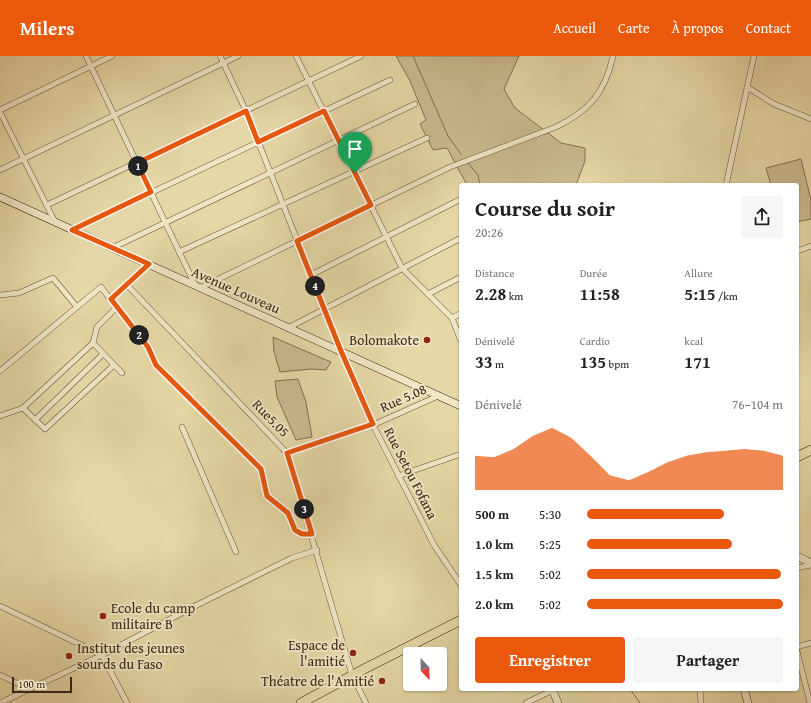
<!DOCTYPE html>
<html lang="fr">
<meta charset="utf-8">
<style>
:root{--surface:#fff;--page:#f6f6f6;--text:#222;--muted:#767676;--accent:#ea580c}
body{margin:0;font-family:"Gentium Book Plus",serif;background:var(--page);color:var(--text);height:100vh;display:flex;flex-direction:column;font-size:15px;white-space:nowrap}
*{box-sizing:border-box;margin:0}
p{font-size:13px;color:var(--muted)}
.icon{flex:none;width:22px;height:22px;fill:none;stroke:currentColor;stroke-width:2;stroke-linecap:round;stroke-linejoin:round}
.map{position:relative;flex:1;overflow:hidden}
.side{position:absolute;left:459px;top:127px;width:340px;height:508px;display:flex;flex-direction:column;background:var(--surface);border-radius:4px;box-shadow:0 1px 3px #0004}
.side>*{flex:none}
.needle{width:26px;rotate:158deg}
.buttons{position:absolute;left:403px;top:591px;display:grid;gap:8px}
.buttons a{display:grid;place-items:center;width:44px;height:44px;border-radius:4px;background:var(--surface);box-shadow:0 1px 3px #0004;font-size:20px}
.scale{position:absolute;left:12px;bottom:10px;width:60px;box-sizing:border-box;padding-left:4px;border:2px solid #412718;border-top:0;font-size:11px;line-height:14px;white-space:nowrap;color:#412718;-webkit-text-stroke:3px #efe6c5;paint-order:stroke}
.pin{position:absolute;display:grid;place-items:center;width:34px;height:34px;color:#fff;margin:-41px -17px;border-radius:50% 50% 50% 0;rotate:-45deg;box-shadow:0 0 4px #0007}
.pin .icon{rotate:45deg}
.km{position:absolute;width:20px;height:20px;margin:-10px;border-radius:50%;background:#222;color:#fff;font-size:11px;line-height:20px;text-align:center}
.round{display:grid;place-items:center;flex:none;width:42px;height:42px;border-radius:4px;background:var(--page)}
.summary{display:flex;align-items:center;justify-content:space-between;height:68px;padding:0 16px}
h1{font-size:22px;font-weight:700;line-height:30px}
.metrics{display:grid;grid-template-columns:repeat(3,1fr);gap:6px;height:68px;padding:4px 16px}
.metrics div{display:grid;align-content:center}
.metrics b{font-size:17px;font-weight:700}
.metrics small{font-size:11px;font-weight:400}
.metrics p{font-size:11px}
.chart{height:112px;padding:8px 16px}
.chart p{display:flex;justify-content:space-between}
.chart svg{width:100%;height:72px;margin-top:4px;fill:var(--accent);opacity:.7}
.primary-button{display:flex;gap:8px;margin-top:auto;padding:8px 16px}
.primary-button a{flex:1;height:46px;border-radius:4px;background:var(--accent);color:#fff;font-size:16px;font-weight:700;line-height:46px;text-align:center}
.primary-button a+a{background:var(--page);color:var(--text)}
ul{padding:0 16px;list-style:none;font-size:13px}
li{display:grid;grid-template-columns:64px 48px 1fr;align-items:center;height:30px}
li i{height:10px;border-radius:5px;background:var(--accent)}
header{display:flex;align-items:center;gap:24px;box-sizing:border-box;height:56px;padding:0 20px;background:var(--accent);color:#fff}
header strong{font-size:19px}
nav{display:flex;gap:22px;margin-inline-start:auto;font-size:14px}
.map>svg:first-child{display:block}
.green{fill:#caba8e;stroke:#867053}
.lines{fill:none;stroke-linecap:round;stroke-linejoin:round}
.stream{stroke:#826d50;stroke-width:1}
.street-casing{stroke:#6a533c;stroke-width:6}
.secondary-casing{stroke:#412718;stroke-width:8}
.highway-casing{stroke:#412718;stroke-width:10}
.street{stroke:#efe6c5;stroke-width:5}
.secondary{stroke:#efe6c5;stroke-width:7}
.highway{stroke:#e6d8a6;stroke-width:9}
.route-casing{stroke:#fff;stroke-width:8}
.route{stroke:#ea580c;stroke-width:5}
.poi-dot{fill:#8f2418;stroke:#efe6c5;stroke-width:1.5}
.labels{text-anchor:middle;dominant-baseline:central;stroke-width:4;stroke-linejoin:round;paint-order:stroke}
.street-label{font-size:14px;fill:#412718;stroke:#efe6c5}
.poi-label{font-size:14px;fill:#412718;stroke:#efe6c5;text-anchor:end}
</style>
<header>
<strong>Milers</strong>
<nav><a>Accueil</a><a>Carte</a><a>À propos</a><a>Contact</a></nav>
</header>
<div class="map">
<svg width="811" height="647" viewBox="0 0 811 647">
<rect width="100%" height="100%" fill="#e6d8a6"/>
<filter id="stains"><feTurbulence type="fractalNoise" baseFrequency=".005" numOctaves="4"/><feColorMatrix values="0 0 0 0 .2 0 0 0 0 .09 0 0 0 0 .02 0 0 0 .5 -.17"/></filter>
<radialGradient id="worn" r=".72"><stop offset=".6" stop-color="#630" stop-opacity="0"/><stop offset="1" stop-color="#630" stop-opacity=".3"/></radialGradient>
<g class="green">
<path d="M396,0h123l-15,33 11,19 46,35 24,5v13l-9,24h-109l-20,-37 -14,2 -13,-26 6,-4 -16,-39z"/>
<path d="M801,103l10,41v19l-14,3v-37h-26l-5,-17z"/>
<path d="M273,281l58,25 -5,8 -15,-1 -31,3 -6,-20z"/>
<path d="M298,323l8,23 6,35 -16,3 -19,-43 -2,-16z"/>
</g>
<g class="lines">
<g class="stream">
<path d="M413,0l35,80 13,18"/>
<path d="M468,107l10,12 2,10"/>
<path d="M630,633l10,14"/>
</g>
<g class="street-casing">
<g id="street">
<path d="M86,0l109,229"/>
<path d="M220,0l26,55 95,240 32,74 61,120 27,40"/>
<path d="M296,0l106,212 50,50 9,23"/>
<path d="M747,31l27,17 37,15"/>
<path d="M0,54l112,-54"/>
<path d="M0,56l55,110"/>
<path d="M0,114l238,-114"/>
<path d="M726,129l28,-129"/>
<path d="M47,149l314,-149"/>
<path d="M72,174l318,-150"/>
<path d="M112,192l303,-144"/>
<path d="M797,195l14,-5"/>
<path d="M179,196l248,-114"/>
<path d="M311,219l150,-76"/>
<path d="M127,229l160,168 65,222 14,28"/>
<path d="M200,232l250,-121 106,-40c33,-16 49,-34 57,-71"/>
<path d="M428,238l33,-17"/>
<path d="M0,239l19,-2 34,-15 24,29"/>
<path d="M111,243l38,-35"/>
<path d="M452,262l9,-5"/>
<path d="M288,272l173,-90"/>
<path d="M93,287l29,30"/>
<path d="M0,315l101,-84 46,60 9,18 105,104 6,27 22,17 6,17 7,4h10"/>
<path d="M23,352l22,21 69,-64"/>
<path d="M0,360l23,-8 70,-65 4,-16 20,-20"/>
<path d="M35,364l68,-66"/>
<path d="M182,371l54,125"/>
<path d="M287,397l86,-28 65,-29"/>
<path d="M398,420l63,-22"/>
<path d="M797,512l14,-3"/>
<path d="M0,550l102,49 25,48"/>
<path d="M797,591l14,-4"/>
<path d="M797,595l13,52"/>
<path d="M0,619l29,14"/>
<path d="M700,633l1,14"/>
<path d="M0,647l102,-48 93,-49 97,-48 25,-8"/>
<path d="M526,647l27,-13"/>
</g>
</g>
<g class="secondary-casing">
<g id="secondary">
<path d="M0,141l461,209"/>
<path d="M797,500l14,7"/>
<path d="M552,633l6,14"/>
<path d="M744,633l4,14"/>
</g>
</g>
<g class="highway-casing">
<g id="highway">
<path d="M797,401l14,-7"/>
<path d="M301,647l65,-35 95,-48"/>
</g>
</g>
<use href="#street" class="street"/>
<use href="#secondary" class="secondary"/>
<use href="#highway" class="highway"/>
</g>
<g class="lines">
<g class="route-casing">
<path id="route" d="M246,55l12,31 66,-31 47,94 -74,36 44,110 32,73 -86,29 25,81h-10l-7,-4 -7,-17 -21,-17 -6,-27 -105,-104 -8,-18 -37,-48 38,-35 -77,-34 79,-38 -14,-29z"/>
</g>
<use href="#route" class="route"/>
</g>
<g class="poi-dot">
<circle cx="427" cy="284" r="4"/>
<circle cx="103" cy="560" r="4"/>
<circle cx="353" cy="597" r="4"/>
<circle cx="69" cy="600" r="4"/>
<circle cx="382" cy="625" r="4"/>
</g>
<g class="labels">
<g class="street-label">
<text transform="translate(236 234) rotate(24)">Avenue Louveau</text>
<text transform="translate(403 342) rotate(-24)">Rue 5.08</text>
<text transform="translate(271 362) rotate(46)">Rue5.05</text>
<text transform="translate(411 417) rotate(63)">Rue Setou Fofana</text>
</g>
<g class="poi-label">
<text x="419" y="284">Bolomakote</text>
<text x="111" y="552" text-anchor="start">Ecole du camp<tspan x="111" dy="16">militaire B</tspan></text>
<text x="345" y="589">Espace de<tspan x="345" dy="16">l'amitié</tspan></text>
<text x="77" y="592" text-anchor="start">Institut des jeunes<tspan x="77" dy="16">sourds du Faso</tspan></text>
<text x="374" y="625">Théatre de l'Amitié</text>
</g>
</g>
<rect width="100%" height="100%" filter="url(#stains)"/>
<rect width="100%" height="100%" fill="url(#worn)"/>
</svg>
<div class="buttons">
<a><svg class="needle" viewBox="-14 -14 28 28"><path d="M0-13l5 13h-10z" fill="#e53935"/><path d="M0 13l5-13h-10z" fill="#767676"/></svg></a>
</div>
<div class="scale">100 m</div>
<div class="pin" style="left:355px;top:117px;background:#1e9e55"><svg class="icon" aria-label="arrive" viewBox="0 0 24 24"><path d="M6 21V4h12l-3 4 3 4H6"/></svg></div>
<b class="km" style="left:138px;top:110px">1</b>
<b class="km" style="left:139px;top:279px">2</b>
<b class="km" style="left:304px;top:453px">3</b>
<b class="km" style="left:315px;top:230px">4</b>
<section class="side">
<div class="summary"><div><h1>Course du soir</h1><p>20:26</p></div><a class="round"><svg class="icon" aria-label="share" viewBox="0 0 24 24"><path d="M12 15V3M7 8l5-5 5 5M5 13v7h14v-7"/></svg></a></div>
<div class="metrics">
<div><p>Distance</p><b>2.28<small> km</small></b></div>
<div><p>Durée</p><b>11:58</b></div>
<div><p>Allure</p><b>5:15<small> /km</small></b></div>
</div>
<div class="metrics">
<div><p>Dénivelé</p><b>33<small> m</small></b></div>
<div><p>Cardio</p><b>135<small> bpm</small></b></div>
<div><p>kcal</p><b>171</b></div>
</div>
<div class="chart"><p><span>Dénivelé</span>76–104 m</p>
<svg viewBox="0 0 160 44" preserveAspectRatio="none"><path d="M0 44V23L10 24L20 19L30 11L40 6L50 12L60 23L70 35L80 38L90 33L100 27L110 23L120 21L130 20L140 19L150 20L160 23V44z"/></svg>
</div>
<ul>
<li><b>500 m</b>5:30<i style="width:70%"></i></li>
<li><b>1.0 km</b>5:25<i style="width:74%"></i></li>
<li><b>1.5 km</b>5:02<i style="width:99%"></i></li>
<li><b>2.0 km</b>5:02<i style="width:100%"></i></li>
</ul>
<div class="primary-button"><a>Enregistrer</a><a>Partager</a></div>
</section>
</div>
